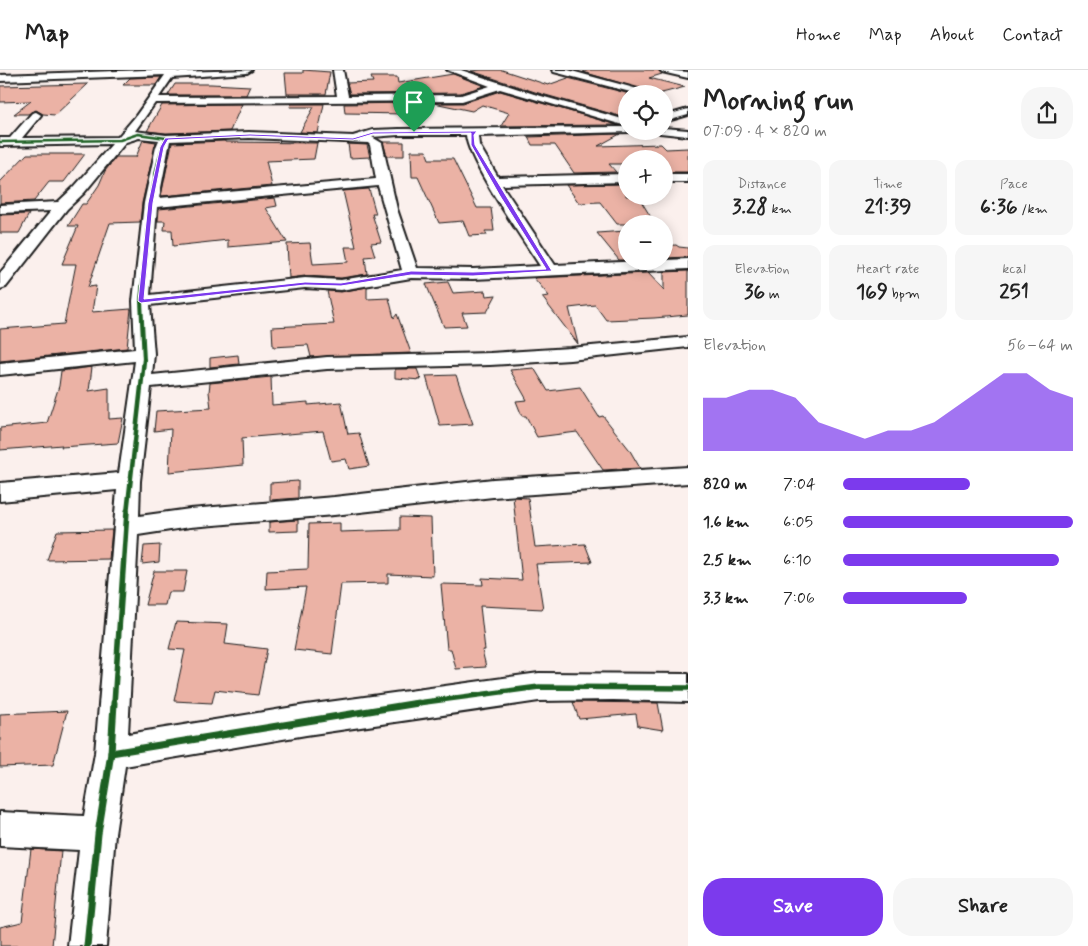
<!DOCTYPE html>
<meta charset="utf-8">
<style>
:root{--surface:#fff;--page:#f6f6f6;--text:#222;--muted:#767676;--line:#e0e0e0;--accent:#7c3aed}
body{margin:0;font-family:Mynerve,sans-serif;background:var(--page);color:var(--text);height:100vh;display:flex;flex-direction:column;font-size:19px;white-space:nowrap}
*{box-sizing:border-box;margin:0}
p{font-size:16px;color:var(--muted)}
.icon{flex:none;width:28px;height:28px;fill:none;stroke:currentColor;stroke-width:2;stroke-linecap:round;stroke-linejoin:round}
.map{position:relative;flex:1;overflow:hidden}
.details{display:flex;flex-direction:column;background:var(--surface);width:400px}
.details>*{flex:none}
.fabs{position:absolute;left:618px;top:15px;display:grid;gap:10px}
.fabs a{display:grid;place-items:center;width:55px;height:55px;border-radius:50%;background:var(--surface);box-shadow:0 2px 12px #0003;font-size:25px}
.pin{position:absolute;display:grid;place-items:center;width:42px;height:42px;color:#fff;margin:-51px -21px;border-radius:50% 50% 50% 0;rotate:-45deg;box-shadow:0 0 5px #0007}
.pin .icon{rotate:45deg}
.round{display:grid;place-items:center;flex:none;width:52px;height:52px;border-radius:20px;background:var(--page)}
.headline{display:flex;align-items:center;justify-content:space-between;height:85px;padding:0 15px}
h1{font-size:28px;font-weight:700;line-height:38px}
.figures{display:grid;grid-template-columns:repeat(3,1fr);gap:8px;height:85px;padding:5px 15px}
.figures div{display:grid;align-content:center;border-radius:12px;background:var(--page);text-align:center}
.figures b{font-size:21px;font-weight:700}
.figures small{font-size:14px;font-weight:400}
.figures p{font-size:14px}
.chart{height:140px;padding:10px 15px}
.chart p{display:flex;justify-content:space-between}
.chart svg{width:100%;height:90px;margin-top:5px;fill:var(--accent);opacity:.7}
.button{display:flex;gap:10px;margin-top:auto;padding:10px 15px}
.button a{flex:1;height:58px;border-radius:20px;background:var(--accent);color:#fff;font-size:20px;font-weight:700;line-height:58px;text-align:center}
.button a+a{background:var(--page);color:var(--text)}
ul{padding:0 15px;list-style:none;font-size:16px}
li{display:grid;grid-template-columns:80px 60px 1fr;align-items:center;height:38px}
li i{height:12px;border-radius:6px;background:var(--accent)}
header{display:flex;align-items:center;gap:30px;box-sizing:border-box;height:70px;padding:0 25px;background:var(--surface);border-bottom:1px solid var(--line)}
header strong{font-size:24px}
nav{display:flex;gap:28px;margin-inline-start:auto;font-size:18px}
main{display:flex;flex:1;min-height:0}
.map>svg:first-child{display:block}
.building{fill:#ebb2a5;stroke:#1c1c1c}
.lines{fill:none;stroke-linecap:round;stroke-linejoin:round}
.minor-casing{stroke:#1c1c1c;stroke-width:4}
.minor{fill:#fff;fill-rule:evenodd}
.cycleway-far4-casing{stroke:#fff;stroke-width:4}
.cycleway-far3-casing{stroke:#fff;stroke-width:6}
.cycleway-far2-casing{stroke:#fff;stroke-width:7}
.cycleway-far1-casing{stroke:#fff;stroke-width:9}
.cycleway-casing{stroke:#fff;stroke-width:10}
.cycleway-far4{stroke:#1b5e20;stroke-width:2.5}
.cycleway-far3{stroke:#1b5e20;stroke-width:4}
.cycleway-far2{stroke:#1b5e20;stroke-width:4.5}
.cycleway-far1{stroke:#1b5e20;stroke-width:5.5}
.cycleway{stroke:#1b5e20;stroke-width:7}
.route{fill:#7c3aed;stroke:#fff;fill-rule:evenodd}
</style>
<header>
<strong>Map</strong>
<nav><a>Home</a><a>Map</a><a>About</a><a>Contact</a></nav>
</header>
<main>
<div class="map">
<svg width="688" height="876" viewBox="0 0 688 876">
<rect width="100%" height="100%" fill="#fbf0ed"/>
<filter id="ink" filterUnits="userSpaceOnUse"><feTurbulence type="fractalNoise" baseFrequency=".02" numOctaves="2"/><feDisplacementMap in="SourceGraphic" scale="10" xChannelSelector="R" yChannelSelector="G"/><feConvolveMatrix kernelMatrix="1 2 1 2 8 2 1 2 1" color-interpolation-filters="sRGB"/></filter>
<g filter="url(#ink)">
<g class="building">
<path d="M303,0l27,2 -4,22h-39l-2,-21h18z"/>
<path d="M481,0h21l46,15 20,-7 62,16h-4v24l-91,-26 -64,-21z"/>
<path d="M589,0h69l4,4 -13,4 36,9 -27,7 -75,-22z"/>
<path d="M453,4l31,12 -23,7 -111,1 -3,-11 26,-1 -2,-5h26l1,6z"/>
<path d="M161,7l-5,8h-33l7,-7z"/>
<path d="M88,14l-33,31 -12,-1 -7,-4 -8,4h-14l17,-13 -31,1v-16z"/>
<path d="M175,14h36l39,2 -4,9h-78z"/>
<path d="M500,21l117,34 -116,1 8,-13 -27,-8 -10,6 -38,-8h29z"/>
<path d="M410,33l6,9 -10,2 -61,-1 -1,-9z"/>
<path d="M242,34l-12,27 -64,2 -19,-2 15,-26z"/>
<path d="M291,34h33l-6,29 -18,-1 14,-25h-24z"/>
<path d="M620,64l-22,12 63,-2 5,5 22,-1v24h-24v-13h-38v5h-17l7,8 -42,1 -19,-28h-23l-4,-8z"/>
<path d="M143,70l13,2 -14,61 -2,19 -30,1 -22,64 8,-1 -4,26 39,-3 -4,39 -127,13v-32l64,-5 12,-60h-14l16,-38h-10l14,-22h4l13,-19 6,-14 11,-14h20z"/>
<path d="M225,71v1l92,1 -3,16 -48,2 6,25 -111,10 11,-53z"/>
<path d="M383,72h21v14h-17z"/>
<path d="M348,74l19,1 3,12 -20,1z"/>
<path d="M411,81h15l3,8h24l24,49h14l3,23h-9l2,4 -18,1 -6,-15 -24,2 -21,-46h-6z"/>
<path d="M27,84h58l-21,28h-15l-15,19 -34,2v-21z"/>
<path d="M626,114v12h12l17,28h-38l-17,-22 -21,1 -13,-18z"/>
<path d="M369,119l7,25h-4l9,28 -10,1 4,13 -10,1 2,17 -26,4 -36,-2 -16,2 -2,-34 23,-1 3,21 35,-2 -3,-15h11l-13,-56z"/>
<path d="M275,128l2,8 -11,2 21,34 -59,5v-7l-55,6 -1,-16h-8l1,-9h-7l1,-12z"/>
<path d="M29,144l-10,19h-19v-18z"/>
<path d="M626,161v29h-7l-22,-27z"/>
<path d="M676,175l3,2 9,1v9l-24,1v-12z"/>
<path d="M688,201v44l-34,3 -48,2 -11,-15 -26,3 9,36 -36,-47 7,-1 -15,-18 114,-5 16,17v-18z"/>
<path d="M448,212l5,11 32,-2 1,5 10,-1 -9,17 -25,1 5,13 -23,1 -18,-43z"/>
<path d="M367,217v12l22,-1 5,20 3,-4 14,39 -100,4 -3,-12 -35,2 -1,-20 62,-3 -7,-33 14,1z"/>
<path d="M238,285l1,9 -29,3v-9z"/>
<path d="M92,297l-3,24 20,-3v31l14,-1 -5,25 -57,4 1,-2 -62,5v-22l47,-5 12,-37 2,-15z"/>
<path d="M534,298l14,23 32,-4 19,30 4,-1 26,33 11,19 -37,2 -26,-38 -40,5 -11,-21h-4l-6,-15 11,-1 -17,-30z"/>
<path d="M395,299h22l4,11 -26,-2z"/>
<path d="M456,305l17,49 -33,2 -14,-50z"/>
<path d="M271,307l1,28 36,-3v3l33,-3 7,32 11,-1 10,33 -20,3 -3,-10 -15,2 -8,-30 -81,7 1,27 -74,7 2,-43 -17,2 2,-20 55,-3 -2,-16 1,-9z"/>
<path d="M298,411v17l-28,2v-17z"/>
<path d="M513,427l15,1 7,49 50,-3 7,18 -56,2 7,45 -63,-3 5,44h-3l4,17 -30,2 -5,-20h-4l-6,-65 42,1 -1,-7 40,2z"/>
<path d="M400,447l31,1 2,58 -45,-2v9l-47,1 -9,70 -38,-4 12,-63 -40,2 1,-18 41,-2 1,-45 31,-1v9l60,-2z"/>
<path d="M298,450v11l-29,1v-10z"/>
<path d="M112,460l-3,29 -62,1 10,-29z"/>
<path d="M160,475l-1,17 -17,2 2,-18z"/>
<path d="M154,501h33l-4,21h-15l-3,13h-20z"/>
<path d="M176,552l52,2 -3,20 42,5 -9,46 -43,-5 -3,13 -38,-2 11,-51 -16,-1z"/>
<path d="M573,632l85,1 5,27 -25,-4 -2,-12 -57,5z"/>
<path d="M67,641l-14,54 -53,2v-53z"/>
<path d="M31,779l30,2 -9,95h-52v-19l22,-5z"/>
</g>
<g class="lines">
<g class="minor-casing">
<g id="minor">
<path d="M147,0h31l-1,2 75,-2 -5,3 -75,5 -13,19 178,-1 -4,-26h10l5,26 113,-1 29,-9 -43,-16h14l73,24 92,26v6l-126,-37 -38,12 -307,2 -20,28 31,4 83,-3 104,4 20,-6 26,-1 227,-2v4l4,1 -152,4 1,9 19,32 128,-3v8l-124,3 53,80 133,-6v10l-215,10 -62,-1 -70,12 -36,-2 -155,17 4,49 -2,21 175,-18 163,-4 80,-5 118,-11v10l-118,13 -80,5 -163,4 -176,18 -11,94 -1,35 51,-7 144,-12 159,-18 195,-12v16l-195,14 -159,18 -144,12 -52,8 -10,199 178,-29 233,-32 149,1v28l-75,-2 -74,1 -233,34 -181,31 -10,68 -9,112h-38l11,-96 -79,-4v-34l84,4 11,-63 22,-263 -117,11v-18l119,-10 16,-112 -135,14v-12l135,-14 -2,-48 11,-98 12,-56 3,-7 -20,-2 -13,4 -42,51 -17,16 -61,78 -6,2v-16l51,-62 -51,2v-8l58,-3 16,-15 38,-43 -112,2v-8h10l22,-25 4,-1 5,3 -19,23 96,-1 17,-20 30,-42 -165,6v-6zM399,65h67c2,27 57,104 74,131l-67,3 -56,-1 -20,-59 -15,-66 -10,-6zM249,68l119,5 2,2 6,34 -217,19 11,-57zM378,116l24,84 -61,10 -36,-2 -155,17 7,-88z"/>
<path d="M552,0h16l88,24h-18l-84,-22z"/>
<path d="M660,0l28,2v6l-26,-6z"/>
<path d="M688,39v6l-24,7v-6z"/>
<path d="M664,58l24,2v6l-28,-3 -2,-2h6z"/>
<rect x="664" y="104" width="24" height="8"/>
</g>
</g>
<use href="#minor" class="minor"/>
<g class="cycleway-far4-casing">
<path id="cycleway-far4" d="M0,72l120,-2 18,-6 28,4c-12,28 -17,72 -19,103"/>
</g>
<g class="cycleway-far3-casing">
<path id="cycleway-far3" d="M144,291l-3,-60 6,-61"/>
</g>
<g class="cycleway-far2-casing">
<path id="cycleway-far2" d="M127,443l17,-153"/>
</g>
<g class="cycleway-far1-casing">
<g id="cycleway-far1">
<path d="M114,634l13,-193"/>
<path d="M410,634l129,-17 149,1"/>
</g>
</g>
<g class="cycleway-casing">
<g id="cycleway">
<path d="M111,683l307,-50"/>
<path d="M87,876l11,-112 13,-81 3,-50"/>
</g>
</g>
<use href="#cycleway-far4" class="cycleway-far4"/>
<use href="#cycleway-far3" class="cycleway-far3"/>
<use href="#cycleway-far2" class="cycleway-far2"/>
<use href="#cycleway-far1" class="cycleway-far1"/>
<use href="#cycleway" class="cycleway"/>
</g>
</g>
<path class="route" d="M477,61l-3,4 1,10 77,126 -79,5 -62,-1 -70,11 -36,-1 -164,18 -3,-2 10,-98 12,-56 5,-9 85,-4 103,4 20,-6zM471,63v12l29,51 46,73 -73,3 -62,-1 -70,12 -36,-1 -161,17 9,-96 11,-56 4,-7 82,-4 103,4 20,-6z"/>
</svg>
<div class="fabs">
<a><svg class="icon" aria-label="locate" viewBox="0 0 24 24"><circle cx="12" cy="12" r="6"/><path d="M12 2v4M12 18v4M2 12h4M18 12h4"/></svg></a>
<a>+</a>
<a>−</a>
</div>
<div class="pin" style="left:414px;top:62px;background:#1e9e55"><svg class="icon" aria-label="arrive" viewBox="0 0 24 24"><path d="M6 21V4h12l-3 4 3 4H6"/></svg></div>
</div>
<section class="details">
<div class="headline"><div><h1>Morning run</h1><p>07:09 · 4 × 820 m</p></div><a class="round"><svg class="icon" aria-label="share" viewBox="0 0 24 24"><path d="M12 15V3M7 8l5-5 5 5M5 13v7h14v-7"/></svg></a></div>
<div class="figures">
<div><p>Distance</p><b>3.28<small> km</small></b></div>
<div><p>Time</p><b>21:39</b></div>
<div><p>Pace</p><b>6:36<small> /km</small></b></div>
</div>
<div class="figures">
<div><p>Elevation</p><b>36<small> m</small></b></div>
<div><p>Heart rate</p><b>169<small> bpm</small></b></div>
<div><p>kcal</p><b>251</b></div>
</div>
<div class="chart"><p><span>Elevation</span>56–64 m</p>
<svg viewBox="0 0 160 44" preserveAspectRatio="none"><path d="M0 44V18L10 18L20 14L30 14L40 18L50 30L60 34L70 38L80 34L90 34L100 30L110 22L120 14L130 6L140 6L150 14L160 18V44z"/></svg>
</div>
<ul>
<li><b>820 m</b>7:04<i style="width:55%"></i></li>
<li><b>1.6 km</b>6:05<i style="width:100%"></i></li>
<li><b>2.5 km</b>6:10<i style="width:94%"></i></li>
<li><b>3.3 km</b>7:06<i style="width:54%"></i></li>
</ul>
<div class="button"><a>Save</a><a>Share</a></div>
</section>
</main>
